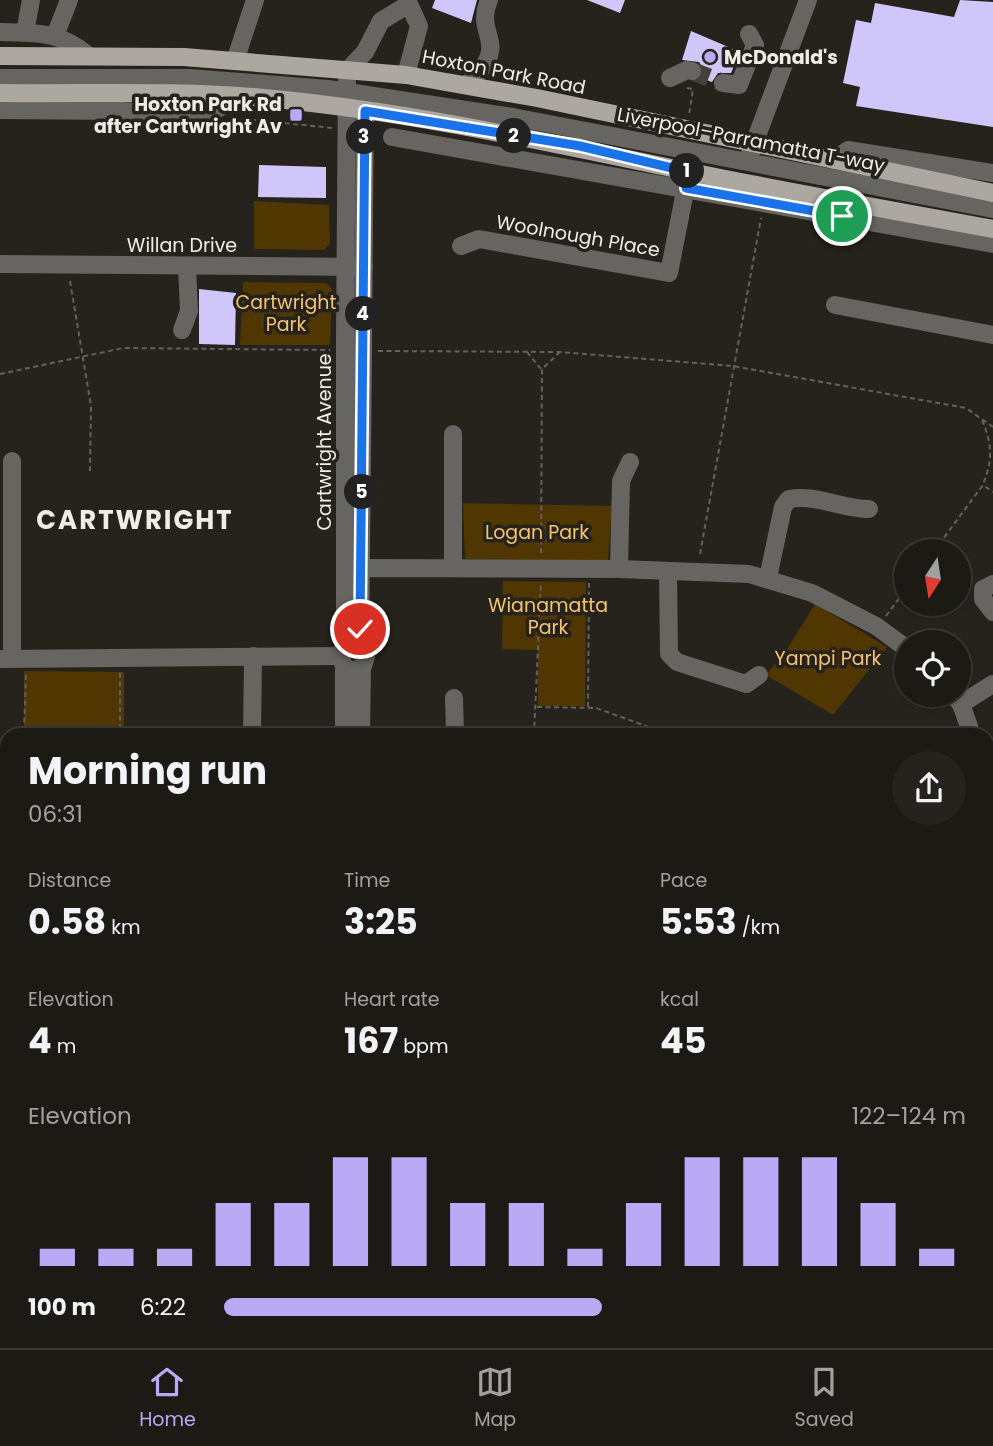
<!DOCTYPE html>
<meta charset="utf-8">
<style>
:root{--surface:#1c1a15;--page:#25231e;--text:#f1f3f6;--muted:#a0a1a0;--line:#3a3834;--accent:#baaaf6}
body{margin:0;font-family:Poppins,sans-serif;background:var(--page);color:var(--text);height:100vh;display:flex;flex-direction:column;font-size:26px;white-space:nowrap}
*{box-sizing:border-box;margin:0}
p{font-size:23px;color:var(--muted)}
.icon{flex:none;width:38px;height:38px;fill:none;stroke:currentColor;stroke-width:2;stroke-linecap:round;stroke-linejoin:round}
.map{position:relative;flex:1;overflow:hidden}
.drawer{position:absolute;left:0px;top:728px;width:994px;height:621px;display:flex;flex-direction:column;background:var(--surface);border-radius:21px 21px 0 0;box-shadow:0 2px 5px #0004,0 0 0 2px var(--line)}
.drawer>*{flex:none}
.needle{width:46px;rotate:192deg}
.tools{position:absolute;left:894px;top:539px;display:grid;gap:14px}
.tools a{display:grid;place-items:center;width:77px;height:77px;border-radius:50%;background:var(--surface);box-shadow:0 2px 5px #0004,0 0 0 2px var(--line);font-size:35px}
.pin{position:absolute;display:grid;place-items:center;width:60px;height:60px;color:#fff;margin:-30px;border:4px solid #fff;border-radius:50%;box-shadow:0 2px 7px #0007}
.km{position:absolute;width:35px;height:35px;margin:-18px;border-radius:50%;background:#222;color:#fff;font-size:19px;line-height:35px;text-align:center}
.round{display:grid;place-items:center;flex:none;width:74px;height:74px;border-radius:37px;background:var(--page)}
.headline{display:flex;align-items:center;justify-content:space-between;height:119px;padding:0 28px}
h1{font-size:38px;font-weight:700;line-height:52px}
.figures{display:grid;grid-template-columns:repeat(3,1fr);gap:10px;height:119px;padding:7px 28px}
.figures div{display:grid;align-content:center}
.figures b{font-size:35px;font-weight:700}
.figures small{font-size:19px;font-weight:400}
.figures p{font-size:19px}
.chart{height:196px;padding:14px 28px}
.chart p{display:flex;justify-content:space-between}
.chart svg{width:100%;height:126px;margin-top:7px;stroke:var(--accent);stroke-width:6}
ul{padding:0 28px;list-style:none;font-size:23px}
li{display:grid;grid-template-columns:112px 84px 1fr;align-items:center;height:52px}
li i{height:18px;border-radius:9px;background:var(--accent)}
.tab-bar{display:flex;justify-content:space-around;align-items:center;height:98px;border-top:2px solid var(--line);background:var(--surface);font-size:19px;color:var(--muted)}
.tab-bar a{display:grid;justify-items:center;gap:4px}
.tab-bar .on{color:var(--accent)}
.map>svg:first-child{display:block}
.green{fill:#503702}
.lines{fill:none;stroke-linecap:round;stroke-linejoin:round}
.stream{stroke:#86611f;stroke-width:3.5}
.building{fill:#cfc6f9}
.minor-tunnel{stroke:#44403b;stroke-width:18;stroke-dasharray:18 9;stroke-linecap:butt}
.path{stroke:#64605b;stroke-width:2;stroke-dasharray:5 3.5;stroke-linecap:butt}
.minor{stroke:#676561;stroke-width:18}
.major{stroke:#aca7a0;stroke-width:18}
.minor-bridge{stroke:#676561;stroke-width:18}
.route-casing{stroke:#fff;stroke-width:14}
.route{stroke:#1a73e8;stroke-width:9}
.poi-dot{fill:#baaaf6;stroke:#26221c;stroke-width:2.5}
.labels{text-anchor:middle;dominant-baseline:central;stroke-width:7;stroke-linejoin:round;paint-order:stroke}
.poi-label{font-size:19px;font-weight:bold;fill:#f0ede9;stroke:#26221c;text-anchor:start}
.street-label{font-size:19px;fill:#f0ede9;stroke:#26221c}
.park-label{font-size:19px;fill:#f6c36f;stroke:#26221c}
.district-label{font-size:26px;font-weight:bold;letter-spacing:2px;fill:#f0ede9;stroke:#26221c}
</style>
<div class="map">
<svg width="993" height="1348" viewBox="0 0 993 1348">
<rect width="100%" height="100%" fill="#26221c"/>
<g class="green">
<path d="M254,201l75,4 1,39 -6,6 -70,-1z"/>
<path d="M243,282l83,1 6,6 -2,56h-90z"/>
<path d="M463,503l149,3 -4,55 -143,-2z"/>
<path d="M503,581l83,1 -1,124h-47v-56l-36,-1z"/>
<path d="M815,604l72,43 -54,68 -67,-40 20,-24z"/>
<path d="M24,671l100,1v63h-100z"/>
<path d="M7,881v461h389l3,6h-399v-463z"/>
<path d="M987,951h6v217l-6,2z"/>
<path d="M622,1342h84l-18,2 -4,4h-57z"/>
</g>
<g class="lines">
<g class="stream">
<path d="M0,1042l7,3"/>
<path d="M987,1176l6,-2"/>
<path d="M987,1181l6,1"/>
<path d="M722,1342l58,4 31,-4"/>
</g>
</g>
<g class="building">
<path d="M435,0h42l-6,23 -39,-15z"/>
<path d="M587,0h38l-5,13z"/>
<path d="M960,0l33,2v125l-137,-21 4,-19 -17,-4 13,-63 15,3 4,-20 79,14z"/>
<path d="M691,31l49,21 -9,21h-13l-6,9 -11,-4 2,-10 -4,-6 -17,-2z"/>
<path d="M259,165l67,2v31l-68,-1z"/>
<path d="M199,289l37,4 -1,52 -36,-1z"/>
</g>
<g class="lines">
<path class="minor-tunnel" d="M692,71l31,12"/>
<g class="path">
<path d="M687,88l6,1 -4,26"/>
<path d="M234,118l99,10"/>
<path d="M70,281l21,125 -1,65"/>
<path d="M378,351l182,1 173,14 233,42 27,19"/>
<path d="M527,352l14,17"/>
<path d="M0,374l123,-26 207,2"/>
<path d="M982,420c10,23 11,41 1,64"/>
<path d="M934,551l49,-66 10,7"/>
<path d="M541,553l1,-184 18,-17"/>
<path d="M700,554l61,-336"/>
<path d="M886,616l20,-27"/>
<path d="M120,673v62"/>
<path d="M26,675l-2,55 4,5"/>
<path d="M537,707l59,1 75,27"/>
<path d="M588,707l1,-124"/>
<path d="M534,735l7,-153"/>
<path d="M987,740h6"/>
<path d="M452,1342l6,6"/>
<path d="M655,1342l3,6"/>
</g>
<g class="minor">
<path d="M0,32c38,1 59,-1 89,24"/>
<path d="M25,32l6,-32"/>
<path d="M55,36l14,-36"/>
<path d="M235,61l20,-61"/>
<path d="M0,78h190l138,11 185,28 480,92"/>
<path d="M670,78l17,-8 5,1"/>
<path d="M723,83l16,2 16,-40 -6,-11"/>
<path d="M467,84c47,-42 6,-46 22,-84"/>
<path d="M0,110l121,1 84,5 36,-20"/>
<path d="M392,137l601,107"/>
<path d="M749,157l59,-157"/>
<path d="M834,160l14,-10 145,23"/>
<path d="M461,246l18,-7 190,34 19,-97"/>
<path d="M0,264l364,3"/>
<path d="M835,305l158,30"/>
<path d="M182,330l7,-19 -2,-45"/>
<path d="M345,341l2,-270 18,-19 16,-31 28,-17 10,22 -13,49"/>
<path d="M363,345l2,-249"/>
<path d="M345,357v289"/>
<path d="M453,567v-133"/>
<path d="M619,569l2,-88 9,-19"/>
<path d="M668,572l1,82 8,8 69,22 13,-9"/>
<path d="M768,578l15,-71 6,-8c27,-5 53,10 80,10"/>
<path d="M993,584l-10,5v10l10,13"/>
<path d="M345,601l5,-5 3,-22 8,-6 258,1 130,5 63,19 64,33 30,22"/>
<path d="M360,646l3,-289"/>
<path d="M12,658v-197"/>
<path d="M0,659l339,-3"/>
<path d="M953,695l8,9 11,31"/>
<path d="M454,698l1,37"/>
<path d="M961,704l32,-20"/>
<path d="M252,735l1,-79"/>
<path d="M344,735v-68l-4,-14 9,-9 13,4 4,9 -3,9 -9,5 -10,-4"/>
<path d="M361,735l1,-68"/>
<path d="M987,809l6,1"/>
<path d="M987,930h6"/>
<path d="M379,1342l1,6"/>
<path d="M430,1342l4,6"/>
<path d="M322,1348l4,-6"/>
<path d="M495,1348l3,-6"/>
</g>
<g class="major">
<path d="M0,56l184,1 222,18 131,23 456,95"/>
<path d="M0,93c88,1 176,-3 264,5 144,13 286,45 427,74 101,21 201,38 302,57"/>
</g>
<g class="minor-bridge">
<path d="M363,345v12"/>
<path d="M345,357v-16"/>
</g>
</g>
<g class="lines">
<g class="route-casing">
<path id="route" d="M360,629l5,-518 215,35 109,26 -3,16 156,28"/>
</g>
<use href="#route" class="route"/>
</g>
<g class="poi-dot">
<circle cx="710" cy="57" r="7"/>
<rect x="289" y="108" width="14" height="14" rx="3.5"/>
</g>
<g class="labels">
<g class="poi-label">
<text x="724" y="57">McDonald's</text>
<text x="282" y="104" text-anchor="end">Hoxton Park Rd<tspan x="282" dy="22">after Cartwright Av</tspan></text>
</g>
<g class="street-label">
<text transform="translate(504 72) rotate(11)">Hoxton Park Road</text>
<text transform="translate(751 140) rotate(11)">Liverpool–Parramatta T-way</text>
<text transform="translate(578 236) rotate(10)">Woolnough Place</text>
<text x="182" y="245">Willan Drive</text>
<text transform="translate(324 442) rotate(-90)">Cartwright Avenue</text>
</g>
<g class="park-label">
<text x="286" y="302">Cartwright<tspan x="286" dy="22">Park</tspan></text>
<text x="537" y="532">Logan Park</text>
<text x="548" y="605">Wianamatta<tspan x="548" dy="22">Park</tspan></text>
<text x="828" y="658">Yampi Park</text>
</g>
<g class="district-label">
<text x="135" y="520">CARTWRIGHT</text>
</g>
</g>
</svg>
<div class="tools">
<a><svg class="needle" viewBox="-14 -14 28 28"><path d="M0-13l5 13h-10z" fill="#e53935"/><path d="M0 13l5-13h-10z" fill="#a0a1a0"/></svg></a>
<a><svg class="icon" aria-label="locate" viewBox="0 0 24 24"><circle cx="12" cy="12" r="6"/><path d="M12 2v4M12 18v4M2 12h4M18 12h4"/></svg></a>
</div>
<div class="pin" style="left:842px;top:216px;background:#1e9e55"><svg class="icon" aria-label="arrive" viewBox="0 0 24 24"><path d="M6 21V4h12l-3 4 3 4H6"/></svg></div>
<div class="pin" style="left:360px;top:629px;background:#d93025"><svg class="icon" aria-label="check" viewBox="0 0 24 24"><path d="M5 12l5 5 9-10"/></svg></div>
<b class="km" style="left:687px;top:171px">1</b>
<b class="km" style="left:514px;top:136px">2</b>
<b class="km" style="left:364px;top:137px">3</b>
<b class="km" style="left:363px;top:314px">4</b>
<b class="km" style="left:362px;top:492px">5</b>
<section class="drawer">
<div class="headline"><div><h1>Morning run</h1><p>06:31</p></div><a class="round"><svg class="icon" aria-label="share" viewBox="0 0 24 24"><path d="M12 15V3M7 8l5-5 5 5M5 13v7h14v-7"/></svg></a></div>
<div class="figures">
<div><p>Distance</p><b>0.58<small> km</small></b></div>
<div><p>Time</p><b>3:25</b></div>
<div><p>Pace</p><b>5:53<small> /km</small></b></div>
</div>
<div class="figures">
<div><p>Elevation</p><b>4<small> m</small></b></div>
<div><p>Heart rate</p><b>167<small> bpm</small></b></div>
<div><p>kcal</p><b>45</b></div>
</div>
<div class="chart"><p><span>Elevation</span>122–124 m</p>
<svg viewBox="0 0 160 44" preserveAspectRatio="none"><path d="M5 44V38M15 44V38M25 44V38M35 44V22M45 44V22M55 44V6M65 44V6M75 44V22M85 44V22M95 44V38M105 44V22M115 44V6M125 44V6M135 44V6M145 44V22M155 44V38"/></svg>
</div>
<ul>
<li><b>100 m</b>6:22<i style="width:51%"></i></li>
</ul>
</section>
</div>
<nav class="tab-bar">
<a class="on"><svg class="icon" aria-label="home" viewBox="0 0 24 24"><path d="M3 11l9-7 9 7M6 9v11h12V9"/></svg>Home</a>
<a><svg class="icon" aria-label="map" viewBox="0 0 24 24"><path d="M3 6l6-2 6 2 6-2v14l-6 2-6-2-6 2zM9 4v14M15 6v14"/></svg>Map</a>
<a><svg class="icon" aria-label="saved" viewBox="0 0 24 24"><path d="M7 4h10v16l-5-4-5 4z"/></svg>Saved</a>
</nav>
